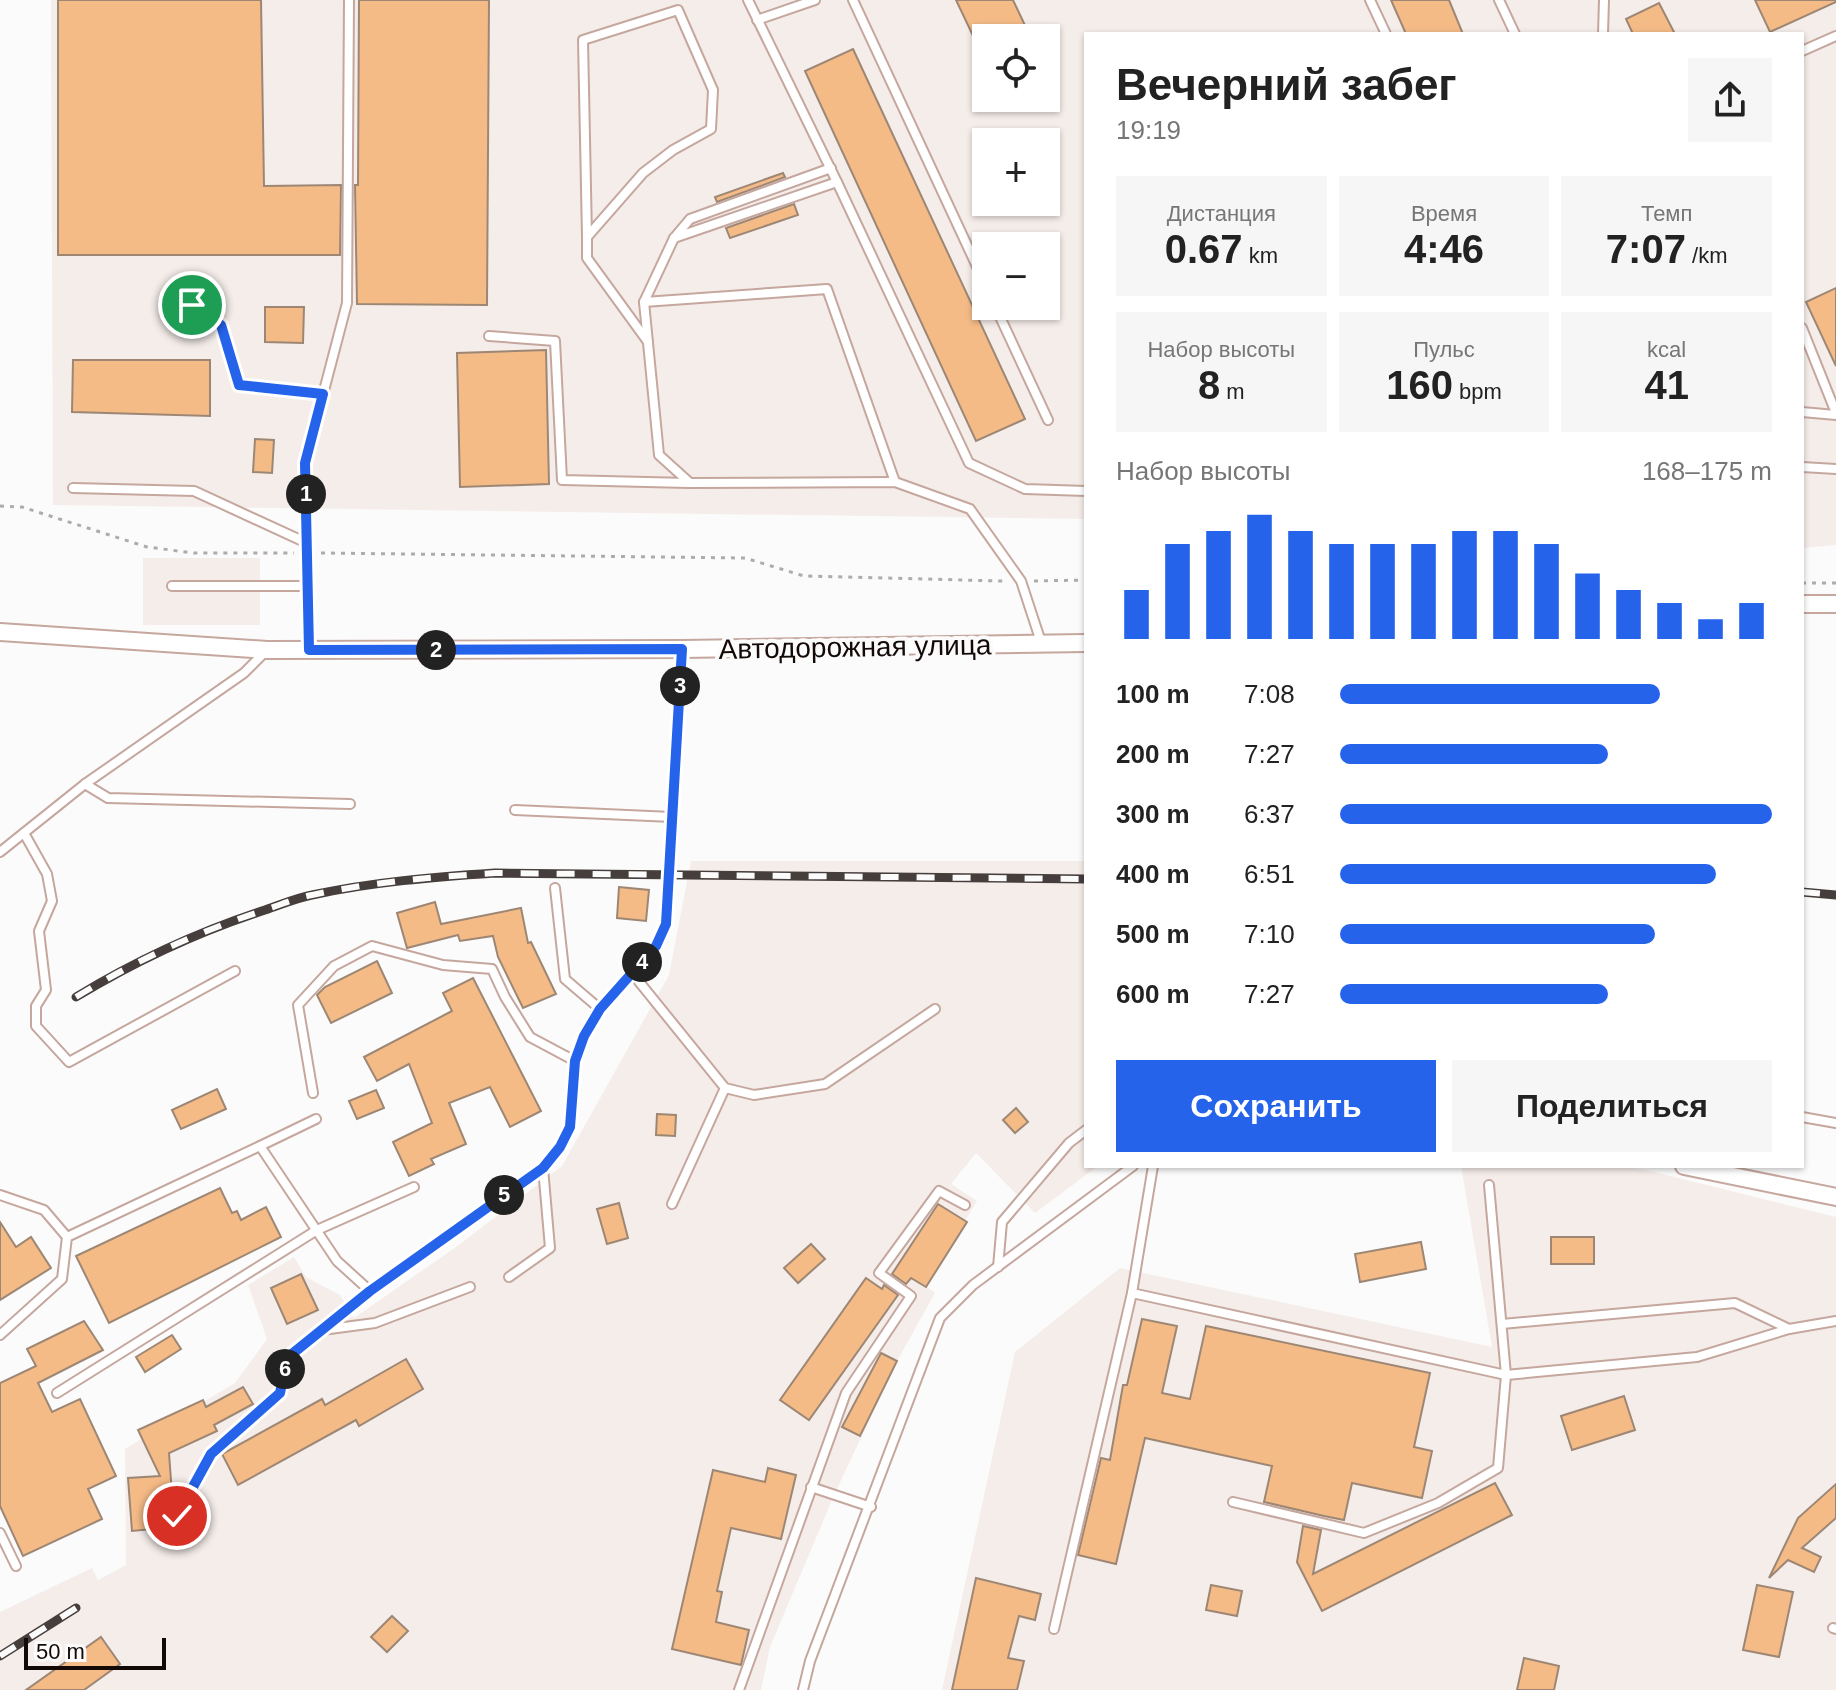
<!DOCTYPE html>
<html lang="ru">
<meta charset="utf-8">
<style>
:root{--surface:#fff;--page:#f6f6f6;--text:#222;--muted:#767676;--accent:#2563eb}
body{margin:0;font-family:Helvetica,sans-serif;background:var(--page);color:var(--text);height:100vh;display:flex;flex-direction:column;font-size:30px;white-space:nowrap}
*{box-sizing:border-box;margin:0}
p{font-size:26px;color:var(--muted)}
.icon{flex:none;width:44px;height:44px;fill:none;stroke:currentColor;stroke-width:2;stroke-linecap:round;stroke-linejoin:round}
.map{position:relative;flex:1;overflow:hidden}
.sheet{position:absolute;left:1084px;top:32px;width:720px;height:1136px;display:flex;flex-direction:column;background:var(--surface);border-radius:0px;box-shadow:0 2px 6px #0004}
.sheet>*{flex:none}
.fabs{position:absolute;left:972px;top:24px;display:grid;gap:16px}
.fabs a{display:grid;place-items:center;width:88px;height:88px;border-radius:0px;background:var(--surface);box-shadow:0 2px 6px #0004;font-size:40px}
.scale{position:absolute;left:24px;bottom:20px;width:142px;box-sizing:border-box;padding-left:8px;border:4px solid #130907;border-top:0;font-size:22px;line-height:28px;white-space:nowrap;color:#130907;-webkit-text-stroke:6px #fbfbfb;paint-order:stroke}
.pin{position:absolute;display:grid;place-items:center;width:68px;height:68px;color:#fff;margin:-34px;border:4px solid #fff;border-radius:50%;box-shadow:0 2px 8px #0007}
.km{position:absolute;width:40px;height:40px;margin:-20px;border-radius:50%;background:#222;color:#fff;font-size:22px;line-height:40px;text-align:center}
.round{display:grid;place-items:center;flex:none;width:84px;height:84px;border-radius:0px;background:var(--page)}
.summary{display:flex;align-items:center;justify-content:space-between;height:136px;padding:0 32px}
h1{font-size:44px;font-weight:800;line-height:60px}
.stats{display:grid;grid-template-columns:repeat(3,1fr);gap:12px;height:136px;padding:8px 32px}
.stats div{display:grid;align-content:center;border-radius:0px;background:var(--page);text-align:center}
.stats b{font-size:40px;font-weight:800}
.stats small{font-size:22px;font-weight:400}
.stats p{font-size:22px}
.chart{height:224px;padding:16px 32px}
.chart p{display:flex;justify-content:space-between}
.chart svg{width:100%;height:144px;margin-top:8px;stroke:var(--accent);stroke-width:6}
.button{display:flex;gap:16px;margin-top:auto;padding:16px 32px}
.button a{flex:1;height:92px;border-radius:0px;background:var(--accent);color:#fff;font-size:32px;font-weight:800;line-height:92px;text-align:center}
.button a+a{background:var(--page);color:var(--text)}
ul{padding:0 32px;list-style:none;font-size:26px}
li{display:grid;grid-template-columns:128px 96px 1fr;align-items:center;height:60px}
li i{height:20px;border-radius:10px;background:var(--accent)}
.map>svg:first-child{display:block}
.built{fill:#f5edea;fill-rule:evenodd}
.building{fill:#f5bb87;stroke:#9d8774;stroke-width:2}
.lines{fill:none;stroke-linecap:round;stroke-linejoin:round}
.lane-casing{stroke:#c5a79e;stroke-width:12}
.street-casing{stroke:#c5a79e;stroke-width:20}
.path{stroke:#aeabaa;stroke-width:3;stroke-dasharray:4 6;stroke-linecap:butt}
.lane{stroke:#fff;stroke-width:8}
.street{stroke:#fff;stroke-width:16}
.rail-casing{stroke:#463e3c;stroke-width:9}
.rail{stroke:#fbfbfb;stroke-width:6;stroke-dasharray:18;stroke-linecap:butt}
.route-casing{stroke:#fff;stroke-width:16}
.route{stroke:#2563eb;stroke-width:10}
.labels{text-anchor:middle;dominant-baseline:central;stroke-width:8;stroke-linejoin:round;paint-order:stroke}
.street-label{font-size:28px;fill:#130907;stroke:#fbfbfb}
</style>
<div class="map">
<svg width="1836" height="1690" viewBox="0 0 1836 1690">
<rect width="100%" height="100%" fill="#fbfbfb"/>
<g class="built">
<path d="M51,0h1785v545l-34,3v-514h-716v485l-1033,-14zM986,38h60v60h-60zM986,142h60v60h-60zM986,246h60v60h-60z"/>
<rect x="143" y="558" width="117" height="67"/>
<path d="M691,861h395v305h12l-63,47 -59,-60 -25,31 26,17 -51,85 9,7 -38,68 -62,132 -65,154 -9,43h-761v-78l92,-44 6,12 28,-15 -1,-116 110,-66 32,-44 -19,-54 46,-28 12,20 34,18 14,23 102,-71 106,-81 107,-191z"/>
<path d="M1461,1166h150l31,3 194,48v473h-894l73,-338 105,-84 372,79z"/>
</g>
<g class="building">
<path d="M58,0h203l3,186 77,-1 -1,70h-282z"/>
<path d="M359,0h130l-2,305 -130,-1 -2,-119h3z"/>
<path d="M956,0h57l18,38h-45v25z"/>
<path d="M1391,0h58l14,34h-57z"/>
<path d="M1755,0h81v2l-66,30z"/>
<path d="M1659,3l16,31h-42l-7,-15z"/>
<path d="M853,49l172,370 -49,22 -171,-370z"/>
<path d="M783,173l2,4 -68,25 -2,-5z"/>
<path d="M794,204l4,11 -68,23 -4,-10z"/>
<path d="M1836,288v78l-30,-64z"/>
<path d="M265,307h39l-1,36 -38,-1z"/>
<path d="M546,350l3,134 -89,3 -3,-134z"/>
<path d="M73,360h137v56l-138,-4z"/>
<path d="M255,439l19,1 -2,33 -19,-1z"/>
<path d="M619,887l30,3 -3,31 -29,-3z"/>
<path d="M435,902l6,22 80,-16 7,35 3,-1 25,52 -33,14 -25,-51 -5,-21 -33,5 -2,-6 -51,13 -10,-35z"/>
<path d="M377,961l15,32 -61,30 -14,-28 8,-8z"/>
<path d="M473,978l68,133 -31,16 -20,-40 -41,16 17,41 -35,15 3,5 -25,12 -16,-34 39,-19 -23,-59 -32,17 -13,-24 88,-46 -9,-18z"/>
<path d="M217,1089l9,20 -45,20 -9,-19z"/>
<path d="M376,1090l8,18 -27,11 -8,-18z"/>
<path d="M1016,1108l12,14 -13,11 -12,-13z"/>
<path d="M657,1114l19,1 -1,21 -19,-1z"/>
<path d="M220,1188l12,25 5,-2 4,9 25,-13 15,30 -172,86 -33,-67z"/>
<path d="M619,1203l9,35 -21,6 -10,-35z"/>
<path d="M938,1204l29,18 -41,65 -15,-9 -5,6 -14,-10z"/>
<path d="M0,1222l16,25 15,-10 20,31 -51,32z"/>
<rect x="1551" y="1237" width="43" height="27"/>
<path d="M1421,1242l5,27 -66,13 -5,-28z"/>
<path d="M811,1244l14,15 -27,24 -14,-15z"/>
<path d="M301,1274l17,36 -31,14 -16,-36z"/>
<path d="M866,1278l16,11 2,-4 14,10 -89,125 -29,-20z"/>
<path d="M1142,1319l35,7 -15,67 28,6 16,-73 224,47 -16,74 18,4 -10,47 -70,-15 -8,37 -20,-4 -60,-14 8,-36 -127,-28 -29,126 -38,-9 23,-97 9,2 13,-75h4z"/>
<path d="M84,1321l19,29 -65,33 14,29 28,-13 36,77 -28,13 14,30 -79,37 -23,-50v-123l36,-17 -9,-17z"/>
<path d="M172,1335l9,14 -36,23 -9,-15z"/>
<path d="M881,1353l16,8 -37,75 -18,-9z"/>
<path d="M406,1359l17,30 -64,37 -3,-6 -118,65 -16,-31 100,-55 3,6z"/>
<path d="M243,1387l10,17 -39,21 3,6 -48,22 4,55 -3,9 5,10 -43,4 -4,-53 32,-2 -22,-46 65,-30 3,7z"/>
<path d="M1624,1396l11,34 -63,20 -11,-34z"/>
<path d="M768,1468l28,7 -15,64 -50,-11 -14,63 5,1 -6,30 33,8 -8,35 -69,-16 41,-179 52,12z"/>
<path d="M1495,1483l17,32 -190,96 -25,-49 6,-36 18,4 -8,44z"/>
<path d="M1836,1484v34l-34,30 19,9 -7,15 -26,-12 -19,18 29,-60z"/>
<path d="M976,1578l65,16 -6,26 -16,-4 -11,42 16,3 -7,29h-65z"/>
<path d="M1211,1585l31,6 -5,25 -31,-6z"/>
<path d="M1757,1585l36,7 -14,65 -36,-7z"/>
<path d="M392,1616l16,15 -21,21 -16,-15z"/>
<path d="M101,1637l19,27 -36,26h-58z"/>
<path d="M1524,1658l35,8 -5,24h-37z"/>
</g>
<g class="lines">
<g class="lane-casing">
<g id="lane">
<path d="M748,0l89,182 132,281 56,26 61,2"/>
<path d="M853,0l133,286"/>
<path d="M1370,0l16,34"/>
<path d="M1499,0l16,34"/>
<path d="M757,20l58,-20"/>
<path d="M1603,34l1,-34"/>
<path d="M1802,51l34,-15"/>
<path d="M831,168l-141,51 -16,19 163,-56"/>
<path d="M587,237l56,-64 30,-23 38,-21 2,-39 -35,-80 -95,30 4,197v21l61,84"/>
<path d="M674,238l-30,64 15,153 31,28 205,-1 75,27 51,72 21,64"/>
<path d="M189,289l3,16 29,20 18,60 84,9"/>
<path d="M644,302l183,-13 68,193"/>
<path d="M995,306l53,114"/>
<path d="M1802,328l34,85"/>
<path d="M489,336l66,5 7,139 127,3"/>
<path d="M1802,412l34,3"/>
<path d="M1802,467l34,2"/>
<path d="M73,488l121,3 113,52"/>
<path d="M172,586h136"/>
<path d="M309,649l-4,-186 42,-160 2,-303"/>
<path d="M85,784l23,14 242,6"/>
<path d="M515,810l157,7"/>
<path d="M24,833l23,41 5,27 -13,30 7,59 -10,16v20l33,36 166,-91"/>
<path d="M0,852l85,-68 159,-111 22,-22"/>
<path d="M555,888l10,91 35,30"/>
<path d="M632,973l93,115 29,7 71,-11 110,-75"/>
<path d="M313,1093l-15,-88 36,-39 38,-20 71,19 49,4 13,28 25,40 45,24"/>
<path d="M1802,1117l34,6"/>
<path d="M316,1119l-56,27 77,115 33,30 173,-123 17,-21 10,-20 5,-66 9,-25 16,-27 56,-63 10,-22 16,-275"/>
<path d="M0,1195l44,15 23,27"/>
<path d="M672,1204l53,-116"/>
<path d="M998,1267l4,-45 67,-79 17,-13"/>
<path d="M509,1277l41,-29 -7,-80"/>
<path d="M1132,1293l374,82 191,-18 92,-28"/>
<path d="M1502,1324l233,-21 54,26 47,-8"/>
<path d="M322,1330l53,-7 95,-36"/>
<path d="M0,1335l62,-56 5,-42 193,-91"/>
<path d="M57,1393l260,-163 97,-43"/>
<path d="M811,1487l60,20"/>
<path d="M1233,1502l131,31 74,-30 60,-35 8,-93 -17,-190"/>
<path d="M177,1516l34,-62 69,-61 7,-35 83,-67"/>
<path d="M0,1533l16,33"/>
<path d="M1833,1628l3,1"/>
<path d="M1054,1629l78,-336 21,-127"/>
<path d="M739,1690l107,-297 65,-97 -32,-23 60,-82 26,14"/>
<path d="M803,1690l7,-29 130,-343 33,-33 160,-119"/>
</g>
</g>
<g class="street-casing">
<g id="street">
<path d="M1802,604h34"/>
<path d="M0,632l267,18 415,-1 404,-6"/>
<path d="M1684,1166l152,31"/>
</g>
</g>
<g class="path">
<path d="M0,506l22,1 125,40 47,6h100"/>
<path d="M321,553l424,5 59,18 199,5"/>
<path d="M1034,581l52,-1"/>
<path d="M1802,583h34"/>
</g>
<use href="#lane" class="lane"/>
<use href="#street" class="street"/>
<g class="rail-casing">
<g id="rail">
<path d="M1802,892l34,3"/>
<path d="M76,997c61,-37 121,-65 189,-87 15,-5 31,-12 47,-15 60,-13 122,-18 183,-22l591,6"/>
<path d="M0,1656l76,-48"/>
</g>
</g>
<use href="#rail" class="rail"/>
</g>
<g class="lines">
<g class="route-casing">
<path id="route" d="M177,1516l34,-62 69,-61 7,-35 83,-67 173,-123 17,-21 10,-20 5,-66 9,-25 16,-27 56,-63 10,-22 16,-275 -373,1 -4,-187 18,-69 -84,-9 -18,-60 -29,-20"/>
</g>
<use href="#route" class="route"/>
</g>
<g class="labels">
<g class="street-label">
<text transform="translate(855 647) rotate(-1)">Автодорожная улица</text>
</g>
</g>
</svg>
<div class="fabs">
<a><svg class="icon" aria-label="locate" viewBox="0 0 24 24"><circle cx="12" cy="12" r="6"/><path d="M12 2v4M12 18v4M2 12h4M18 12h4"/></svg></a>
<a>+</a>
<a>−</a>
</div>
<div class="scale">50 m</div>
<div class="pin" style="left:192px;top:305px;background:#1e9e55"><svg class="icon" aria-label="arrive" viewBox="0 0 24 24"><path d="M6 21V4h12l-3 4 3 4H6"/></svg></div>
<div class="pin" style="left:177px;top:1516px;background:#d93025"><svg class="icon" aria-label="check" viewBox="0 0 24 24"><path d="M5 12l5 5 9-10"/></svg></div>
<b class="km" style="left:306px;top:494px">1</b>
<b class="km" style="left:436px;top:650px">2</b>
<b class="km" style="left:680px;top:686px">3</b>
<b class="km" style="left:642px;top:962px">4</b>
<b class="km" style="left:504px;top:1195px">5</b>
<b class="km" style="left:285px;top:1369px">6</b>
<section class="sheet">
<div class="summary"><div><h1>Вечерний забег</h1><p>19:19</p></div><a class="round"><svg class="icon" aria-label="share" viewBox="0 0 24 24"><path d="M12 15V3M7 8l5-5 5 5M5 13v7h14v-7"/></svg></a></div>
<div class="stats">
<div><p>Дистанция</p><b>0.67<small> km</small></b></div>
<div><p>Время</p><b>4:46</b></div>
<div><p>Темп</p><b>7:07<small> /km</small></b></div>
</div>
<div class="stats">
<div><p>Набор высоты</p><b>8<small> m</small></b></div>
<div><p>Пульс</p><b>160<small> bpm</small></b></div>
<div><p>kcal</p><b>41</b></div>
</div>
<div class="chart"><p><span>Набор высоты</span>168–175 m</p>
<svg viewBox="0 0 160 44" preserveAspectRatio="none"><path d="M5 44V29M15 44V15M25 44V11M35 44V6M45 44V11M55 44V15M65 44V15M75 44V15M85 44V11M95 44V11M105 44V15M115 44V24M125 44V29M135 44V33M145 44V38M155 44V33"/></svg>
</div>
<ul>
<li><b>100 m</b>7:08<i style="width:74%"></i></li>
<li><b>200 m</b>7:27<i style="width:62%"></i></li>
<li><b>300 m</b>6:37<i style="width:100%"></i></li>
<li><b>400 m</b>6:51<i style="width:87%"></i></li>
<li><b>500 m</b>7:10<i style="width:73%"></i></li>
<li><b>600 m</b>7:27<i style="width:62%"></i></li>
</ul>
<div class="button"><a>Сохранить</a><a>Поделиться</a></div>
</section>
</div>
